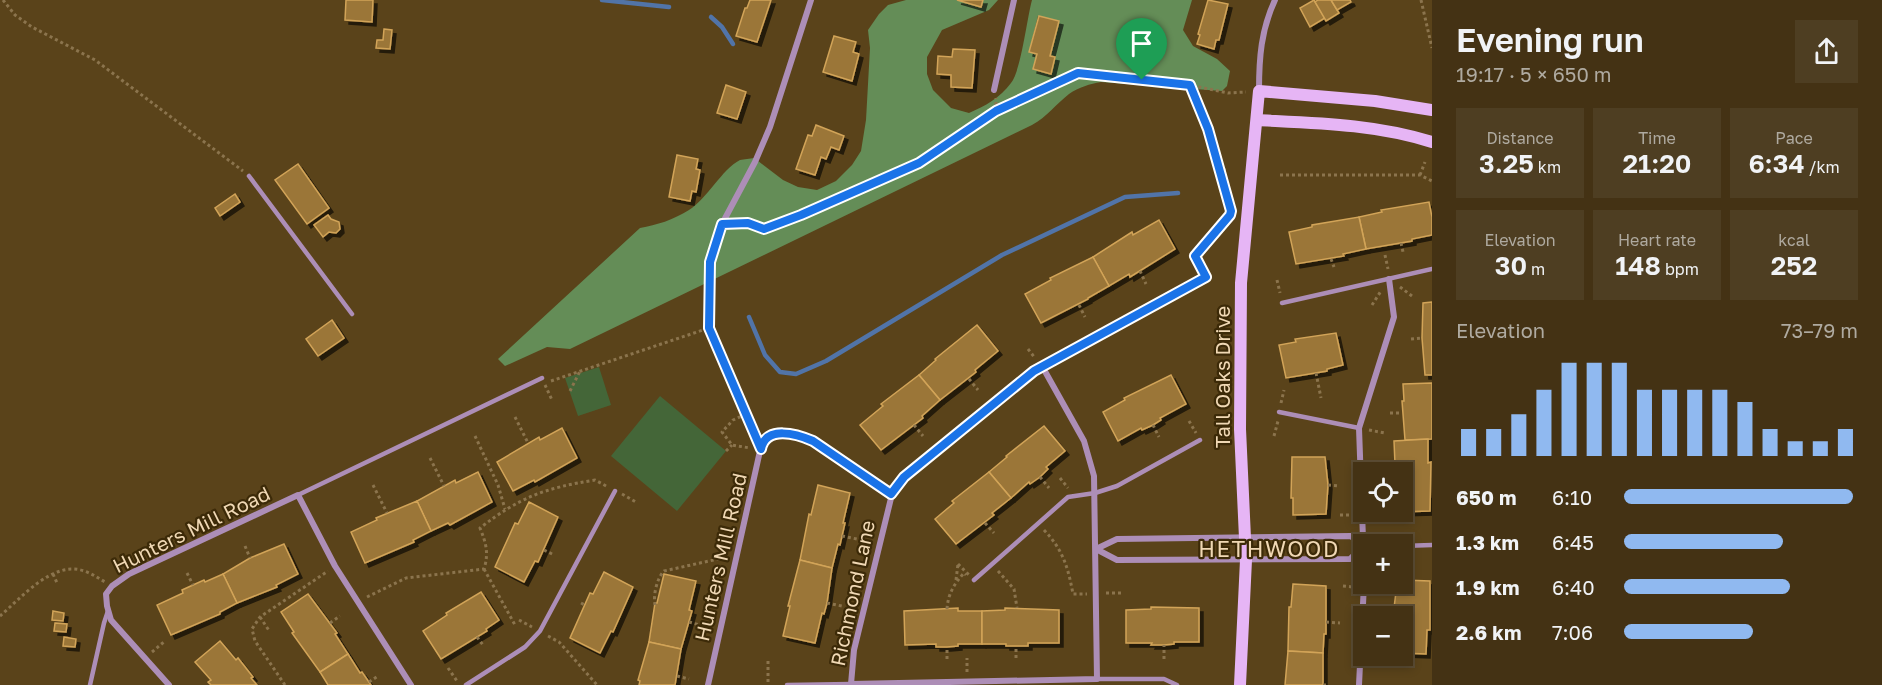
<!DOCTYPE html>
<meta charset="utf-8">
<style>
:root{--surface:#443214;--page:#4e3e22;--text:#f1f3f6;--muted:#afaaa0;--line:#5c4d34;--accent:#90b9f0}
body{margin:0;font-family:"Golos Text",sans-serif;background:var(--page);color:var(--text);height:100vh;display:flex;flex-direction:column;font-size:22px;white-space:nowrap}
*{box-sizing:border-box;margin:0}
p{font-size:20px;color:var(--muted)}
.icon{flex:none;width:33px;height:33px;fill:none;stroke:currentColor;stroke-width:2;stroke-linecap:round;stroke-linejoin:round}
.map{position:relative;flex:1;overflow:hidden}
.drawer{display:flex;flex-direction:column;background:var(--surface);width:450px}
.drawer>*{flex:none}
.fabs{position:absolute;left:1353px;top:462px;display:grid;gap:12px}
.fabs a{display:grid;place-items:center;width:60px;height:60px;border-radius:0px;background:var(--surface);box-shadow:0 3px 9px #0003,0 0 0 2px var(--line);font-size:30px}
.pin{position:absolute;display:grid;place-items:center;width:51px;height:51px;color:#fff;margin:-62px -26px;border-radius:50% 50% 50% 0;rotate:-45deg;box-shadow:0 0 6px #0007}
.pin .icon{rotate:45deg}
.round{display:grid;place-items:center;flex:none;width:63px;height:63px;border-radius:0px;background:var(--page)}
.head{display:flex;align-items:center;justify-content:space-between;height:102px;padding:0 24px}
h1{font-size:33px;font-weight:600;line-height:45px}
.metrics{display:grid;grid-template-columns:repeat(3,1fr);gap:9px;height:102px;padding:6px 24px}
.metrics div{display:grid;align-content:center;border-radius:0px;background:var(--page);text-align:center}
.metrics b{font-size:26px;font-weight:600}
.metrics small{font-size:16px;font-weight:400}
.metrics p{font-size:16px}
.chart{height:168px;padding:12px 24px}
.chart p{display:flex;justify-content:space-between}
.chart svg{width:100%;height:108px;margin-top:6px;stroke:var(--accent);stroke-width:6}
ul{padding:0 24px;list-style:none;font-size:20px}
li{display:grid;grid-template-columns:96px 72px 1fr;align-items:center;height:45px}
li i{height:15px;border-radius:8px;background:var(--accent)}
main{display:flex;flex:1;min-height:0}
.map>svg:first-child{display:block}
.green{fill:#446638}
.forest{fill:#648d57;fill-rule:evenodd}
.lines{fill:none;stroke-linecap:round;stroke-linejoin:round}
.stream{stroke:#5174a8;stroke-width:4.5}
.building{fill:#9b7639;stroke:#d2a458;stroke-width:1.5;filter:url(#shadow)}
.path{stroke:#8b744d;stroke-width:3;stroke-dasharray:3 3;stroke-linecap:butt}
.lane{stroke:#ad8eb7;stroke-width:4.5}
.street{stroke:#ad8eb7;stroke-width:6}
.secondary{stroke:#e6b5f5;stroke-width:12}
.route-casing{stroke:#fff;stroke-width:12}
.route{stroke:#1a73e8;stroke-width:8}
.labels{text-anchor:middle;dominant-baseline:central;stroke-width:4.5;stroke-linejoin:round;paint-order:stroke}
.street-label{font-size:20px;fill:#f0d8b4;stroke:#3c2a08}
.quarter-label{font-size:22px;letter-spacing:1.5px;fill:#f0d8b4;stroke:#3c2a08}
</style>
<main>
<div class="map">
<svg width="1432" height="685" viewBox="0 0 1432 685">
<defs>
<filter id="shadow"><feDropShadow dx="4" dy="4" stdDeviation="0" flood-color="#0009"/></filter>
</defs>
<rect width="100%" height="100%" fill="#5a431a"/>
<g class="green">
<path d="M599,367l12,38 -33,11 -13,-38z"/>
<path d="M660,396l66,55 -49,60 -66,-55z"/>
</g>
<path class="forest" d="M906,0h51l24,7 2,-7h15l-9,10 -47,20 -15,27v17l6,16 18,18 18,5c16,-7 31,-15 42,-30 10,-12 16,-65 21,-83h160l-9,30 10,16 24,13 13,12 -3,15 -5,5 -121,-9c-11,2 -22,5 -32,12 -13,10 -22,23 -37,31l-462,224 -23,-2 -42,19 -7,-7 142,-131c17,-3 33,-8 49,-18 18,-11 33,-41 51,-50 4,-1 10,-1 14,-2l29,22 15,7 19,3 19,-9 16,-16 9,-14 5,-31 4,-72 -2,-18 11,-16 9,-9zM1038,16l21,6 -9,34 5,2 -4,16 -14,-20 -8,-2z"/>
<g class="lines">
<g class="stream">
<path d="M602,0l67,7"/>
<path d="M711,17l11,10 11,17"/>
<path d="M749,317l16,38 15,17 16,2 30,-13 176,-106 123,-58 53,-4"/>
</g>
</g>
<g class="building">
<path d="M346,0h27l-1,22 -27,-2z"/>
<path d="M750,0h21l-14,42 -21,-6 9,-28h2z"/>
<path d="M957,0h26l-2,7z"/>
<path d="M1208,0l20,4 -9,36h-3l-2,9 -17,-5 3,-9 -2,-1z"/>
<path d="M1314,0l11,18 -15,9 -10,-19z"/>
<path d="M1318,0h13l8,13 -13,8 -11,-19z"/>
<path d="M1331,0h19l1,2 -14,8z"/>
<path d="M1039,16l20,5 -9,35 5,1 -4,17 -18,-5 4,-15 -8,-2z"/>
<path d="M384,29l8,1 -2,19 -14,-1 1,-8h6z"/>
<path d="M834,36l22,6 -3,10 6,2 -7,27 -29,-9z"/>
<path d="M953,49l22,1 -3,38 -21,-1v-12l-14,-1 1,-18 14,1z"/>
<path d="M726,85l20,7 -9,27 -20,-6z"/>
<path d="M816,125l28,11 -5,14 -8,-3 -5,12 -5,-2 -6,18 -19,-6 12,-34 4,1z"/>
<path d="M677,155l21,4 -2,10 4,1 -4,22 -4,-1 -2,10 -21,-4z"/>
<path d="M298,164l31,44 -22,16 -32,-44z"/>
<path d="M235,194l5,8 -20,14 -5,-8z"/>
<path d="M1429,202l3,15v18l-20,4v2l-46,8 -7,-32 23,-5 -1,-2z"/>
<path d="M328,215l3,4 8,3 1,7 -4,4 -7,-1 -6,5 -9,-12z"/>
<path d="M1359,217l7,32 -23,5 1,2 -48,8 -7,-32 23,-5v-2z"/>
<path d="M1159,220l16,29 -45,28 -1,-3 -20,12 -16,-29 39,-25 1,3z"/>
<path d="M1093,257l16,29 -21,12v1l-47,24 -16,-29 26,-14 -1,-2z"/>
<path d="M1432,302v73h-7l-3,-37 1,-35z"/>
<path d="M332,320l12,18 -26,18 -12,-17z"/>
<path d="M977,325l21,26 -23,19 1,2 -36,28 -21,-25 17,-15 -1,-1z"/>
<path d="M1336,333l7,32 -16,4v2l-41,7 -7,-33 17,-3 -1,-3z"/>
<path d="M919,375l21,25 -18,16 1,2 -42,32 -21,-25 23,-19 -2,-2z"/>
<path d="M1171,375l15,29 -26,14 1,2 -8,5 -11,5 -1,-2 -23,13 -15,-29 22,-12 -1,-2z"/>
<path d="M1432,383v56l-27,1 -3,-39h2l-1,-17z"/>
<path d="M1044,426l21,25 -19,16 2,2 -8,8 -10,7 -1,-2 -18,16 -22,-26 18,-15 -1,-1z"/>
<path d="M562,428l15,30 -42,24 -1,-2 -21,11 -16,-29 42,-25 1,3z"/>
<path d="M1428,439v24l3,-1 -1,49 -34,1h6v-40h-8l-1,-8h2l-1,-23z"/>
<path d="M1292,457h33l3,28 -2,29 -33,1v-17h-2z"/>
<path d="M478,472l14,30 -42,23 -2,-2 -17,8 -14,-30 38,-21 1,3z"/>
<path d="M989,472l22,26 -19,15 2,2 -38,29 -21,-25 19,-16 -2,-2z"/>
<path d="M818,485l32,8 -7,30h2l-5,22 -2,-1 -6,24 -32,-8 9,-46 2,1z"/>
<path d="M417,501l14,30 -18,9 1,2 -49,21 -14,-31 26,-12 -1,-2z"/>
<path d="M529,502l29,15 -20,45 -3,-1 -11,21 -29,-15 20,-44 3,1z"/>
<path d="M284,544l14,30 -22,11 1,2 -40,16 -14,-29 27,-16z"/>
<path d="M800,560l32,8 -5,35 -3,11 -2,-1 -7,30 -32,-7 7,-30h-2z"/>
<path d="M604,572l29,15 -20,45 -2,-1 -11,22 -30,-15 20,-45 3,1z"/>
<path d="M223,574l14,29 -17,9v2l-49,21 -14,-30 26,-12 -1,-3 22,-10 1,2z"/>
<path d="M664,574l32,7 -7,29 3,1 -11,38 -32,-7 6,-39h2z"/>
<path d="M1402,580l28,1v49h-3l-1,24 -24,-1v-37h-9l4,-32h5z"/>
<path d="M1293,584l33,2v48h-2l-1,19 -35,-2 1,-44h2z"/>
<path d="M481,592l18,28 -13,9 1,2 -46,28 -18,-28 24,-16 -1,-2z"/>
<path d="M308,594l29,39 -2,1 13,20 -28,18 -28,-39 2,-1 -13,-20z"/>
<path d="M1151,607l48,1v34h-25v2l-10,1h-13l1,-2h-26v-33l25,-1z"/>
<path d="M958,608v3h24v33h-24v2l-11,1h-11v-3l-31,1 -1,-34z"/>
<path d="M1005,608l54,2v33h-31v3h-22v-2h-24v-33l23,-1z"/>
<path d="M53,611l11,2 -1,8 -11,-1z"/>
<path d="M55,623l12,1 -1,8 -12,-1z"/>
<path d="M64,637l12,2 -1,8 -12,-1z"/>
<path d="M220,641l16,19 2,-2 15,19 -2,1 6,7h-46l-3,-3 3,-2 -16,-18z"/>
<path d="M649,642l32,7 -6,36h-36l1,-4 -2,-1z"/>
<path d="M1288,651l35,2v32h-38z"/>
<path d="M348,654l12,19 2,-1 9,13h-43l-8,-13z"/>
</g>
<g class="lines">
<g class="path">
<path d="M3,0l12,15 17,12 63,33 148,111"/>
<path d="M1421,0l11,48"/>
<path d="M1190,85l18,44 11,41h7"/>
<path d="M996,111v-13"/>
<path d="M1280,175h140l12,6"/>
<path d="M1420,175l5,-13"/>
<path d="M734,223h14l16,6 37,-14 118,-52 77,-52 82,-38 112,12 38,8 18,-1"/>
<path d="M719,233l-9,29 -1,66 45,106"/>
<path d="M1401,243l2,9"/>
<path d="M1385,255l3,14"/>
<path d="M1331,259l3,8"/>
<path d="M1201,269l-6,-12 35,-42 -11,-45"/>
<path d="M1140,271l6,13"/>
<path d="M1277,280l3,13"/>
<path d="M1400,287l12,9"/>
<path d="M1079,305l6,12"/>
<path d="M1372,305l9,-14"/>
<path d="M1411,339l11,-1"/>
<path d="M1028,349l7,9"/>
<path d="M1316,373l5,25"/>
<path d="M969,379l9,11"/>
<path d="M551,381l158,-53"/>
<path d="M545,385l7,15"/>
<path d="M570,391l10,-20"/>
<path d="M1281,403l3,-13"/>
<path d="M1390,413h12"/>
<path d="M746,414l-13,6 -11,12 10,13 18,3"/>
<path d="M515,417l13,26"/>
<path d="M1189,421l7,12"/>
<path d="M914,425l9,11"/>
<path d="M1153,425l6,12"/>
<path d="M1369,430l16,3"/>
<path d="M475,436l23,49 7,24"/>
<path d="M1274,436l4,-15"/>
<path d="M726,451l6,-6"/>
<path d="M430,458l14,28"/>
<path d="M1040,477l9,11"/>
<path d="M1060,478l8,10"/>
<path d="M373,485l14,28"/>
<path d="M1328,485l11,1"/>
<path d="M622,494l14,8"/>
<path d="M1340,515h13"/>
<path d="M985,523l9,10"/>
<path d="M1044,530c19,20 24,37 29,64h14"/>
<path d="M842,536l15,3"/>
<path d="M245,546l5,12"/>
<path d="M544,550l10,5"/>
<path d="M720,552l7,2"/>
<path d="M958,564l11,11"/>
<path d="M484,569l31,56"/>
<path d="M998,571l16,18 3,19"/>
<path d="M187,573l6,12"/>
<path d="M53,574l4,9"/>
<path d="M956,580l2,-16"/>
<path d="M1343,586l10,1"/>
<path d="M1106,593h16"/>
<path d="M367,597l39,-19 78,-9c5,-16 2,-26 -4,-41 40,-31 65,-40 115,-48l13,7"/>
<path d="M581,603l4,2"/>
<path d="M827,603l15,3"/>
<path d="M655,605c-2,-10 2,-27 9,-34l54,-12h8"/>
<path d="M947,609c1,-15 7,-25 17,-36l2,2"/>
<path d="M0,616c21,-18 53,-56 84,-45 7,2 14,7 21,11"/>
<path d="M260,617l10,15"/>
<path d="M519,620l13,7"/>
<path d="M689,622l11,3"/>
<path d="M1326,622l14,1"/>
<path d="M330,623l10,-7"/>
<path d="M548,636l11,6 38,43"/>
<path d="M477,637l6,8"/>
<path d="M152,652l13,-11"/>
<path d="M1016,658v-12"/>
<path d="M947,659v-12"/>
<path d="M1164,659v-14"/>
<path d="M768,661v24"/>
<path d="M448,668l9,13"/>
<path d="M967,672v-14"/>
<path d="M677,676l12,3"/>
<path d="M369,682l9,-6"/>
<path d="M285,685l-30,-44 -3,-12 8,-12 68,-46"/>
<path d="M1323,685h4"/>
</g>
<g class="lane">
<path d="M249,176l103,138"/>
<path d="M1282,303l150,-34"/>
<path d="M1042,366l164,-89"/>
<path d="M1279,412l80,16"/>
<path d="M298,495l244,-117"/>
<path d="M1402,546l30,-1"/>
<path d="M974,580l94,-83 27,-4 22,-7 83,-46"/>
<path d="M1097,679h67l13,6"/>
<path d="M90,685l14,-62 4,-12"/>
<path d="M466,685l59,-38 15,-16 75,-140"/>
<path d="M787,685l64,-1"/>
</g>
<g class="street">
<path d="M994,90l20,-90"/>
<path d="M1259,91c0,-33 2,-61 16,-91"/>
<path d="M722,224l33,-62 15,-35 41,-127"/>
<path d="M1042,366l42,75 10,35 3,203 -246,5 3,-34 39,-160 11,-13 114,-95z"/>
<path d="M1351,536l11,11 -12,12 -233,1 -21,-11 21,-10z"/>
<path d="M1364,567l-5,-139 35,-111 -5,-38"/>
<path d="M169,685l-58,-65 -4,-14 -1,-12 6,-8 17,-12 169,-79 37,71 76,119"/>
<path d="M708,685l54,-243c28,-32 102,35 128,52"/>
<path d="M1359,685l5,-101"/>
</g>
<g class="secondary">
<path d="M1257,120c59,3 118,4 175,22"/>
<path d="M1240,685l6,-125 -6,-131 1,-146 18,-192 116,10 57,9"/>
</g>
</g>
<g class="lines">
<g class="route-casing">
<path id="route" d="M1078,73l112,12 18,44 23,82 -1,4 -35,41 11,21 -172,94 -130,106 -13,17 -78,-53c-16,-7 -47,-16 -52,8l-52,-121 1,-66 12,-38 26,-1 16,6 37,-14 118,-52 77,-52z"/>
</g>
<use href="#route" class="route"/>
</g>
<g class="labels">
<g class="street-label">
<text transform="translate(1222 377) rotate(-90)">Tall Oaks Drive</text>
<text transform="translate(191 529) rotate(-26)">Hunters Mill Road</text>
<text transform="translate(720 557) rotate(-77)">Hunters Mill Road</text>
<text transform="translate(852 593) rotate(-78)">Richmond Lane</text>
</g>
<g class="quarter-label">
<text x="1269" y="548">HETHWOOD</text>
</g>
</g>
</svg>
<div class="fabs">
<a><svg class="icon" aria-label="locate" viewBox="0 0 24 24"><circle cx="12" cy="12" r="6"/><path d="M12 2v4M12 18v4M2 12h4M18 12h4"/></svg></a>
<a>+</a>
<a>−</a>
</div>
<div class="pin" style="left:1142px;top:80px;background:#1e9e55"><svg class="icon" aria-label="arrive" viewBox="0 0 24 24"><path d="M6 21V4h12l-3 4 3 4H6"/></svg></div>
</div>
<section class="drawer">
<div class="head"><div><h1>Evening run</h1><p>19:17 · 5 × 650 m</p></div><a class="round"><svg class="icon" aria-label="share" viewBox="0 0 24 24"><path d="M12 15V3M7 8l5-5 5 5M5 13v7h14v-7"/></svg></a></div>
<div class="metrics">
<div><p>Distance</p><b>3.25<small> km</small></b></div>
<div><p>Time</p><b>21:20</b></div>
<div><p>Pace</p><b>6:34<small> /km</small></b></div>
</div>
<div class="metrics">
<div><p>Elevation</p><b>30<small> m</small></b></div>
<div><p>Heart rate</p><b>148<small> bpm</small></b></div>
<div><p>kcal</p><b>252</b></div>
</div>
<div class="chart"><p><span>Elevation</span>73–79 m</p>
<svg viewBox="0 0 160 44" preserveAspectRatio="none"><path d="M5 44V33M15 44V33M25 44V27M35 44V17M45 44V6M55 44V6M65 44V6M75 44V17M85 44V17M95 44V17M105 44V17M115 44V22M125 44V33M135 44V38M145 44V38M155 44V33"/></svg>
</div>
<ul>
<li><b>650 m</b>6:10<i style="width:98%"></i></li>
<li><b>1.3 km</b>6:45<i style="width:68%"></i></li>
<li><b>1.9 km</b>6:40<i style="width:71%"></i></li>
<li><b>2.6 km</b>7:06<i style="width:55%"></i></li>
</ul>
</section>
</main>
